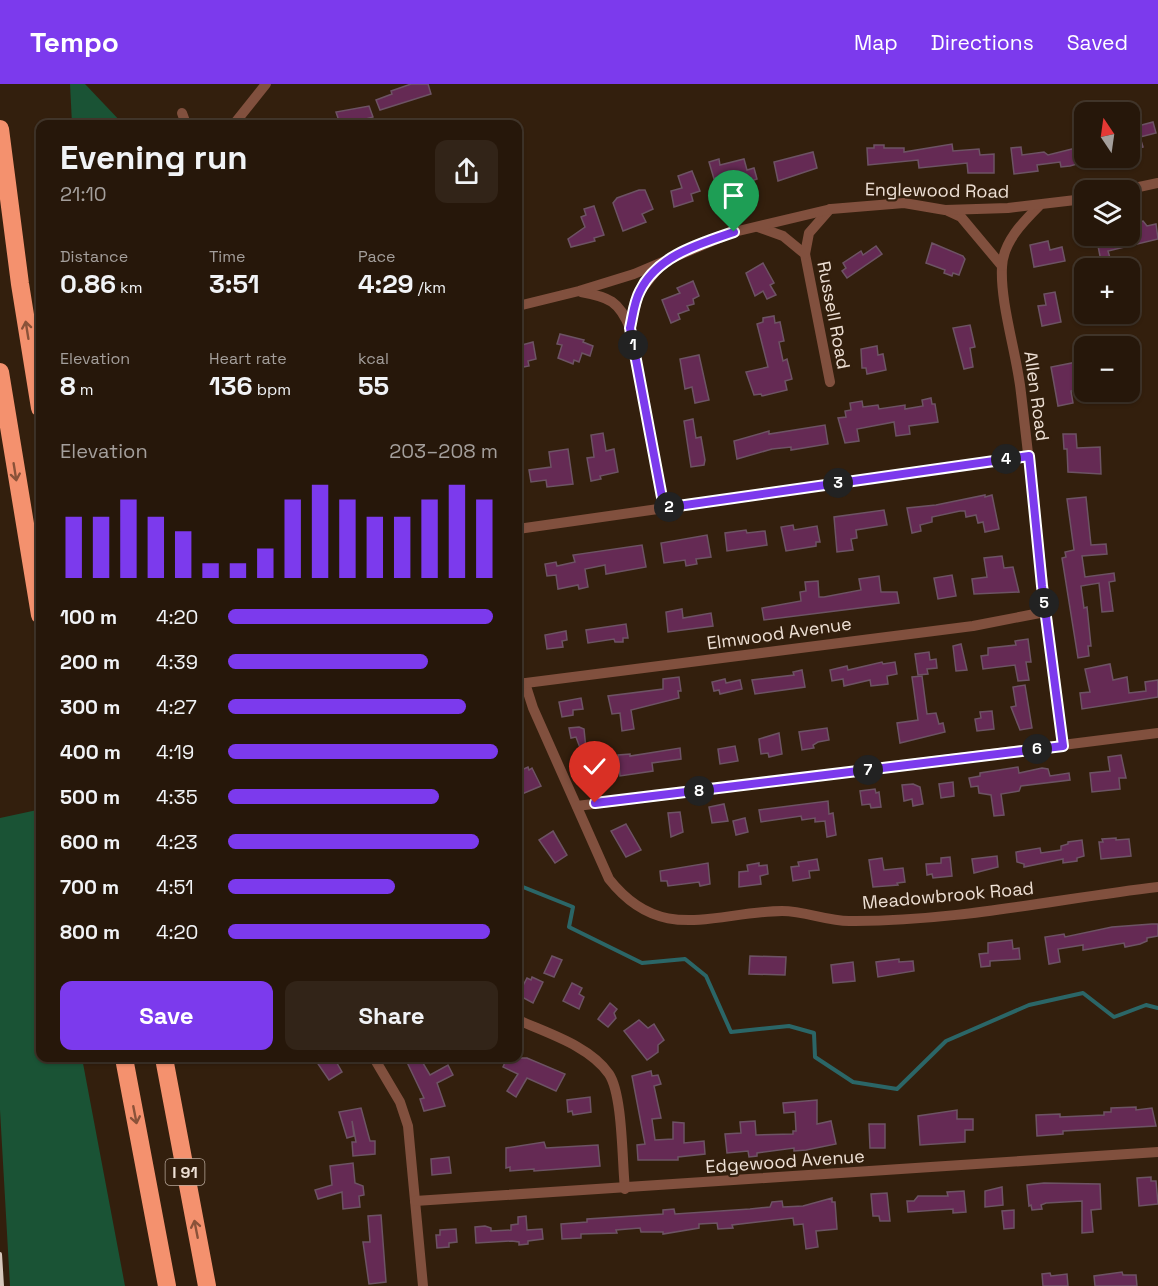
<!DOCTYPE html>
<meta charset="utf-8">
<style>
:root{--surface:#26170a;--page:#322418;--text:#f1f3f6;--muted:#a49f9c;--line:#42362b;--accent:#7c3aed}
body{margin:0;font-family:"Space Grotesk",sans-serif;background:var(--page);color:var(--text);height:100vh;display:flex;flex-direction:column;font-size:22px;white-space:nowrap}
*{box-sizing:border-box;margin:0}
p{font-size:20px;color:var(--muted)}
.icon{flex:none;width:33px;height:33px;fill:none;stroke:currentColor;stroke-width:2;stroke-linecap:round;stroke-linejoin:round}
.map{position:relative;flex:1;overflow:hidden}
.side{position:absolute;left:36px;top:36px;width:486px;height:942px;display:flex;flex-direction:column;background:var(--surface);border-radius:12px;box-shadow:0 2px 4px #0004,0 0 0 2px var(--line)}
.side>*{flex:none}
.needle{width:39px;rotate:347deg}
.controls{position:absolute;left:1074px;top:18px;display:grid;gap:12px}
.controls a{display:grid;place-items:center;width:66px;height:66px;border-radius:12px;background:var(--surface);box-shadow:0 2px 4px #0004,0 0 0 2px var(--line);font-size:30px}
.pin{position:absolute;display:grid;place-items:center;width:51px;height:51px;color:#fff;margin:-62px -26px;border-radius:50% 50% 50% 0;rotate:-45deg;box-shadow:0 0 6px #0007}
.pin .icon{rotate:45deg}
.km{position:absolute;width:30px;height:30px;margin:-15px;border-radius:50%;background:#222;color:#fff;font-size:16px;line-height:30px;text-align:center}
.round{display:grid;place-items:center;flex:none;width:63px;height:63px;border-radius:12px;background:var(--page)}
.headline{display:flex;align-items:center;justify-content:space-between;height:102px;padding:0 24px}
h1{font-size:33px;font-weight:600;line-height:45px}
.metrics{display:grid;grid-template-columns:repeat(3,1fr);gap:9px;height:102px;padding:6px 24px}
.metrics div{display:grid;align-content:center}
.metrics b{font-size:26px;font-weight:600}
.metrics small{font-size:16px;font-weight:400}
.metrics p{font-size:16px}
.chart{height:168px;padding:12px 24px}
.chart p{display:flex;justify-content:space-between}
.chart svg{width:100%;height:108px;margin-top:6px;stroke:var(--accent);stroke-width:6}
.primary-button{display:flex;gap:12px;margin-top:auto;padding:12px 24px}
.primary-button a{flex:1;height:69px;border-radius:12px;background:var(--accent);color:#fff;font-size:24px;font-weight:600;line-height:69px;text-align:center}
.primary-button a+a{background:var(--page);color:var(--text)}
ul{padding:0 24px;list-style:none;font-size:20px}
li{display:grid;grid-template-columns:96px 72px 1fr;align-items:center;height:45px}
li i{height:15px;border-radius:8px;background:var(--accent)}
header{display:flex;align-items:center;gap:36px;box-sizing:border-box;height:84px;padding:0 30px;background:var(--accent);color:#fff}
header strong{font-size:28px}
nav{display:flex;gap:33px;margin-inline-start:auto;font-size:21px}
.map>svg:first-child{display:block}
.green{fill:#1a5335}
.lines{fill:none;stroke-linecap:round;stroke-linejoin:round}
.stream{stroke:#2b6667;stroke-width:4}
.building{fill:#652a54;stroke:#6d5364;stroke-width:1.5}
.minor{stroke:#81503e;stroke-width:10}
.motorway{stroke:#f4916e;stroke-width:18}
.rail{stroke:#d7c8bc;stroke-width:4}
.oneway{stroke:#8a5239}
.route-casing{stroke:#fff;stroke-width:12}
.route{stroke:#7c3aed;stroke-width:8}
.labels{text-anchor:middle;dominant-baseline:central;stroke-width:4.5;stroke-linejoin:round;paint-order:stroke}
.shield{fill:#331f0d;stroke:#b6a699;stroke-width:1.5}
.shield-label{font-size:16px;font-weight:bold;fill:#eee0d5}
.street-label{font-size:18px;fill:#eee0d5;stroke:#331f0d}
</style>
<header>
<strong>Tempo</strong>
<nav><a>Map</a><a>Directions</a><a>Saved</a></nav>
</header>
<div class="map">
<svg width="1158" height="1202" viewBox="0 0 1158 1202">
<rect width="100%" height="100%" fill="#331f0d"/>
<g class="green">
<path d="M70,0h15l38,40h-51z"/>
<path d="M37,726l3,20v228h42l43,228h-115l-10,-176v-292z"/>
</g>
<g class="lines">
<path class="stream" d="M518,801l55,22 -4,20 73,36 43,-4 21,17 25,56 58,-6 25,7 1,24 38,25 44,7 49,-48 83,-36 54,-12 31,24 32,-12 12,3"/>
</g>
<g class="building">
<path d="M411,0h17l3,10 -51,16 -4,-10 16,-6 -1,-3z"/>
<path d="M369,22l4,11 -18,5 1,2h-16l-4,-12z"/>
<path d="M1153,38l3,11 -16,4 3,10 -13,4v-23z"/>
<path d="M952,60l1,7 26,-2 1,6 14,-1v19h-26l-1,-10 -48,5 -1,-8 -50,5 -1,-17h7v-3h10v3h20v4z"/>
<path d="M1084,62v16l-14,4 -9,1 -1,-5 -23,3 1,6 -24,3 -3,-26 10,-1 1,8 22,-3 4,3z"/>
<path d="M813,68l4,16 -39,13 -4,-19z"/>
<path d="M719,75l1,6 24,-6 3,11 7,-2 3,11 -35,12 -4,-14 -4,2 -5,-17z"/>
<path d="M692,87l8,20 -9,3 2,7 -19,6 -3,-16 11,-3 -4,-12z"/>
<path d="M639,106h6l8,19 -11,5 4,8 -23,9 -10,-28 4,-5z"/>
<path d="M594,122l10,29 -10,3 1,3 -24,6 -3,-8 17,-12 -4,-10 5,-2 -2,-6z"/>
<path d="M1143,137l4,5 9,-2 2,15 -50,12 2,7 -9,3 -5,-25h8l2,5 24,-5v-12z"/>
<path d="M1048,157l2,9 12,-3 3,14 -31,6 -4,-22z"/>
<path d="M932,159l31,13 2,3 -6,16 -6,-2 -1,3 -8,-3 1,-3 -19,-7z"/>
<path d="M876,162l6,8 -35,24 -5,-7 4,-3 -3,-5 18,-12 2,4z"/>
<path d="M763,179l11,20 -4,2 6,10 -9,4 -4,-8 -8,5 -9,-23z"/>
<path d="M693,197l6,15 -6,3 1,5 -7,2 2,4 -11,4 2,5 -9,4 -9,-23 18,-7 -3,-5z"/>
<path d="M1055,208l6,30 -19,4 -4,-20 8,-1 -2,-11z"/>
<path d="M774,232l1,7 5,-1 4,19 -5,1 4,19 4,-2 5,20 -7,2 2,9 -25,6 -1,-2 -7,1 -8,-23 22,-5 -11,-43 6,-2v-4z"/>
<path d="M970,241l5,22 -5,1 3,19 -9,2 -11,-41z"/>
<path d="M560,250l24,6 -1,2 10,4 -3,10 -8,-3 -3,9 -5,-2 -1,4 -15,-6 4,-13 -5,-1z"/>
<path d="M533,258l3,17 -8,2 1,5 -11,2v-22z"/>
<path d="M877,262l1,9 5,-1 3,16 -19,4 -1,-6h-4l-1,-19z"/>
<path d="M699,271l10,45 -14,3 -3,-16 -7,2 -5,-30z"/>
<path d="M1077,278l2,10 -5,1 3,17 -6,1 2,12 -15,3 -7,-39z"/>
<path d="M931,314l1,6h3l3,18 -29,4 1,8 -14,2 -2,-14 -37,7 2,12 -14,2 -7,-25 8,-1 -1,-6 6,-1 -1,-7 12,-2 1,6 15,-2 1,4 26,-4v4l18,-3 -1,-6z"/>
<path d="M693,335l3,19 5,-1 4,23 -1,5 -13,2 -7,-46z"/>
<path d="M825,341l3,19 -37,6v-3l-19,2 -35,10 -3,-18 35,-10v3z"/>
<path d="M603,349l3,18 8,-2 4,23 -18,4 1,3 -10,2 -4,-23 7,-1 -3,-22z"/>
<path d="M1063,350h13l1,14 23,-1 1,27 -33,-2 -1,-23h-3z"/>
<path d="M568,365l5,35 -26,3 -1,-7 -15,2 -2,-12 22,-3 -2,-15z"/>
<path d="M985,411v2l7,-2 7,34 -14,3 -2,-10 -5,1 -2,-8 -10,2 -1,-6h-5l-28,6v5l-12,3 1,6 -9,2 -5,-25 29,-3z"/>
<path d="M1086,413l5,48 15,-1 1,10 -25,2 3,21 29,-4 1,8 -6,1 4,29 -11,1 -3,-29 -18,3 3,22 3,-1 4,39h-3l1,10 -11,2 -16,-100 4,-1 -1,-5 9,-2 -7,-51z"/>
<path d="M884,426l3,15 -31,5 1,8 -6,1 2,11 -16,2 -3,-35z"/>
<path d="M793,441l1,5 23,-4 3,16h-4v4l-30,5 -5,-24z"/>
<path d="M746,446l1,3 18,-2 2,14 -40,6 -2,-18z"/>
<path d="M707,451l4,22 -15,2 1,5 -11,2 -1,-6 -21,3 -3,-20z"/>
<path d="M642,461l4,22 -40,7 -1,-9 -20,4 3,18 -9,2 -1,-4 -20,4 -2,-14 -9,1 -2,-12 11,-2 1,4 18,-4 -2,-7z"/>
<path d="M1002,472l2,12 9,-1 6,25 -45,2 -2,-15 15,-2 -3,-19z"/>
<path d="M952,491l4,21 -18,3 -4,-21z"/>
<path d="M879,492l2,16h16l2,11 -135,17 -2,-12 39,-7 -1,-9 6,-1 -1,-9 13,-1 1,16h5l37,-7 -2,-11z"/>
<path d="M682,525l1,9 28,-5 2,13 -45,6 -2,-20z"/>
<path d="M626,540l2,14h-5v4h-8l-1,-3 -26,4 -2,-13z"/>
<path d="M566,547l1,9 -5,1 1,6 -16,2 -2,-14z"/>
<path d="M1028,555l3,23h-5l3,18 -11,1 -3,-16 -32,4 -2,-13 7,-1v-7l28,-3 -1,-4z"/>
<path d="M961,560l6,26 -11,1 -3,-25z"/>
<path d="M929,568l1,8 6,-1 1,9 -10,1 1,5 -10,1 -3,-21z"/>
<path d="M882,578l1,2 12,-2 2,12 -10,2 1,8 -17,2 -1,-6 -26,6 -1,-7 -11,2 -2,-11 17,-4 1,4z"/>
<path d="M1110,580l3,16 14,-3 2,16 17,-2 -1,-9 13,-2v17l-76,12 -2,-16 10,-1 -5,-23z"/>
<path d="M802,586l3,17 -50,7 -3,-14 42,-5 -1,-3z"/>
<path d="M922,592l5,38 9,-1 3,11 4,-1 2,9 -45,11 -3,-20 21,-3 -6,-43z"/>
<path d="M679,593l2,14h-3l1,7 -48,12 3,19 -12,2 -2,-18 -8,1 -4,-18 55,-7v-10z"/>
<path d="M725,595l1,4 14,-3 2,9 -22,5 -1,-4 -5,1 -2,-9z"/>
<path d="M1025,601l7,43 -12,2 -9,-23 5,-1 -3,-19z"/>
<path d="M581,614l2,11 -10,1v5l-11,2 -3,-15z"/>
<path d="M992,627l2,18 -17,2 -2,-12 6,-1 -1,-6z"/>
<path d="M579,643l5,2 2,20 6,-2 8,19 -3,1 2,6 -12,4 -5,-12 4,-1 -10,-27 -5,1 -2,-10z"/>
<path d="M827,644l2,12 -11,2 -5,3 1,3 -12,2 -3,-18z"/>
<path d="M779,649l3,21 -13,3 -1,-4 -7,1 -2,-15z"/>
<path d="M735,662l3,15 -18,3 -2,-15z"/>
<path d="M680,664l1,11 -29,4 1,8 -33,5 -2,-21 12,-1v2z"/>
<path d="M1121,671l5,23h-7l1,11 -28,3 -2,-19 20,-2 -2,-14z"/>
<path d="M528,683l1,3 3,-2 9,18 -19,8 -4,-16 4,-2 -3,-5z"/>
<path d="M1018,683l1,6 23,-5 6,1 2,7 19,-3 1,7 -49,6 -2,5 -18,3 3,21 -10,1 -3,-21 -12,-2 -1,-7 -7,1 -2,-9 11,-2v-3z"/>
<path d="M953,698l1,14 -13,2 -2,-14z"/>
<path d="M913,700l7,3 3,17 -10,2 -1,-7 -8,2 -2,-16z"/>
<path d="M875,705l1,4 3,-1 2,15 -10,1 -1,-4 -8,1 -2,-14z"/>
<path d="M828,717l1,13 4,-1 3,22 -9,2 -2,-16 -10,1v-4l-13,2 -1,-4 -40,6 -2,-12z"/>
<path d="M724,720l4,17 -16,2 -3,-16z"/>
<path d="M680,728l3,20 -12,5 -3,-24z"/>
<path d="M745,734l3,14 -12,3 -3,-14z"/>
<path d="M626,740l15,26 -15,7 -15,-26z"/>
<path d="M553,747l14,24 -12,8 -16,-23z"/>
<path d="M1116,754v2l13,-1 2,17 -30,3 -2,-17h4l-1,-3z"/>
<path d="M1082,756l2,16 -7,2v3l-14,2v-4l-39,8v-3l-7,-2 -1,-10 24,-4 1,5 20,-3v-4l7,-2v-2z"/>
<path d="M997,772l1,11 -24,6 -2,-14z"/>
<path d="M950,773l2,19 -19,2 -1,-4 -5,1 -1,-11 15,-1v-5z"/>
<path d="M882,774l2,12 19,-2 2,14 -8,1 1,2 -25,2 -4,-27z"/>
<path d="M817,775l2,11 -10,1 1,7 -17,3 -2,-14 8,-1 -1,-4z"/>
<path d="M708,779l2,21 -10,2 -1,-4 -31,4 -1,-5h-6l-1,-10z"/>
<path d="M759,779v3l8,-1 1,9 -8,2 1,8 -22,3v-15l9,-1 -1,-6z"/>
<path d="M1152,840h6v12l-11,2v3l-7,3 -15,3 -1,-4 -41,7v-5l-25,4 2,13 -11,2 -4,-27 19,-3 1,3 47,-10z"/>
<path d="M1012,856l1,9 6,-1 1,11 -30,2v5l-9,1 -2,-13 9,-1v-10z"/>
<path d="M552,872l10,4 -8,17 -10,-4z"/>
<path d="M750,872l36,1 -1,18 -36,-1z"/>
<path d="M899,875v3l14,-1 1,10 -36,6 -2,-15z"/>
<path d="M853,878l2,19 -22,2 -2,-18z"/>
<path d="M532,893l11,5 -10,21 -15,-8 9,-17 4,2z"/>
<path d="M572,899l10,5 -3,6 5,3 -5,12 -16,-8z"/>
<path d="M610,919l7,6 -3,4 2,5 -8,9 -10,-8z"/>
<path d="M639,936l9,8 6,-4 10,16 -6,5v7l-11,8 -23,-29z"/>
<path d="M314,974h20l8,14 -13,8z"/>
<path d="M405,974h15l10,17 18,-10 5,10 -16,8 8,23 -21,5 -4,-12 4,-1z"/>
<path d="M507,974h20l38,16 -9,17 -29,-13 -11,19 -9,-6 11,-17 -15,-7z"/>
<path d="M651,987l1,5 6,-1 3,9 -7,2 7,32 -9,1 3,21 18,-1v-17l11,1v20l20,-2 1,13 -27,3v3h-40l-1,-15 8,-1 -13,-68z"/>
<path d="M590,1013l1,15 -18,3 -1,-4 -4,1 -1,-12z"/>
<path d="M817,1016v24l14,-3 5,23 -30,6 -12,1v-3l-37,5v3l-8,1 -1,-6 -21,2 -2,-19 16,-1 -1,-11 15,-1 1,14 37,-1v-3h3l-1,-19 -11,1 -1,-10z"/>
<path d="M1136,1023v3l16,-2 4,18 -93,5v3l-26,2 -1,-21 24,-1v3l44,-2v-3h7v-4z"/>
<path d="M361,1024l9,33h5v13l-22,2 -1,-14h4l-4,-21 2,15 -7,2 -8,-26z"/>
<path d="M957,1026v9h16v11h-8v12l-45,3 -2,-29z"/>
<path d="M869,1040h16v24h-15z"/>
<path d="M544,1058l2,6 52,-3 2,21 -66,5v-2l-24,2v-4l-4,1v-20z"/>
<path d="M449,1073l2,16 -19,2 -1,-16z"/>
<path d="M353,1079l2,20 8,3 1,9 -5,1 1,11 -17,2 -1,-17 -24,7 -3,-9 17,-5 -2,-19z"/>
<path d="M1151,1093v4h5l2,23 -19,2 -2,-28z"/>
<path d="M1044,1099l56,1 1,25 -10,1 2,22 -11,1v-32l-36,2 -5,2 1,4 -10,1 -1,-5 -2,1 -2,-21z"/>
<path d="M1002,1103l1,18 -18,2v-16z"/>
<path d="M964,1107l2,21 -13,1v-4l-45,3 -1,-11h7l4,-5h30l-1,-4z"/>
<path d="M887,1109l3,28h-10l-1,-5h-6l-2,-22z"/>
<path d="M832,1114v4h3l2,27 -21,2 2,16 -12,2 -3,-25 -9,1 -1,-7 -61,7 1,3 -15,1 -1,-6 -18,1v4l-36,6v-2h-22l-1,-4 -24,2 1,3 -36,1v4l-19,1 -1,-15 26,-2v-3l76,-5v-4l11,-1 1,5 75,-5 20,-2 2,-5 10,-1 1,6 20,-1z"/>
<path d="M1014,1126v18l-10,1 -2,-18z"/>
<path d="M381,1131l5,67 -17,2 -6,-42h7l-2,-26z"/>
<path d="M526,1132l1,14 15,-1 1,10 -15,2v3l-9,1v-3l-7,-1 -36,2 -1,-16 10,-1 6,2v3l20,-1v-5l7,-1v-7z"/>
<path d="M456,1145l1,13 -8,1v4l-12,1 -1,-13h4v-5z"/>
<path d="M1122,1188l1,3h13l1,11h-42l-1,-10z"/>
<path d="M1050,1189l1,3 16,-2 1,12h-25l-1,-12z"/>
</g>
<g class="lines">
<g class="minor">
<path d="M182,29l4,11"/>
<path d="M234,40l32,-40"/>
<path d="M1125,106l33,-7"/>
<path d="M1039,122c-16,16 -36,36 -37,61 -2,37 15,87 19,126 14,118 26,235 42,353"/>
<path d="M948,127l13,6 41,49"/>
<path d="M758,143l25,9 22,18 25,128"/>
<path d="M805,170l4,-21 21,-24"/>
<path d="M581,208c28,5 38,9 49,36l34,180"/>
<path d="M518,222l61,-15 55,-17 100,-42 97,-23 73,-6 41,7 63,-2 76,-9"/>
<path d="M630,243l9,-35 22,-27"/>
<path d="M518,445l511,-73"/>
<path d="M525,599l8,25 76,171c52,66 105,33 173,32 23,0 45,10 67,10 104,1 207,-22 309,-34"/>
<path d="M518,600l455,-58 72,-14"/>
<path d="M577,722l581,-73"/>
<path d="M518,936c29,13 72,26 91,54 14,21 13,89 16,115"/>
<path d="M374,974l26,44 8,24 15,160"/>
<path d="M415,1117l743,-49"/>
</g>
<g class="motorway">
<path d="M0,45l20,155 20,124"/>
<path d="M0,288l40,243"/>
<path d="M124,974l43,228"/>
<path d="M164,974l43,228"/>
</g>
<path class="rail" d="M0,1170l2,32"/>
</g>
<defs><path id="oneway-shaft" d="M-6 0H5M1.5-3L5.5 0L1.5 3" fill="none" stroke-width="1.6" stroke-linecap="round" stroke-linejoin="round" transform="scale(1.5)"/></defs>
<g class="oneway">
<use href="#oneway-shaft" transform="translate(27 246) rotate(-99)"/>
<use href="#oneway-shaft" transform="translate(15 388) rotate(81)"/>
<use href="#oneway-shaft" transform="translate(135 1031) rotate(79)"/>
<use href="#oneway-shaft" transform="translate(196 1145) rotate(-101)"/>
</g>
<g class="lines">
<g class="route-casing">
<path id="route" d="M595,719l468,-57 -21,-160 -13,-130 -365,52 -34,-180c3,-13 4,-26 10,-37 17,-35 59,-47 94,-59"/>
</g>
<use href="#route" class="route"/>
</g>
<g class="labels">
<rect class="shield" x="165.5" y="1075" width="39" height="26" rx="4.5"/>
<g class="shield-label">
<text x="185" y="1088">I 91</text>
</g>
<g class="street-label">
<text transform="translate(937 106) rotate(1)">Englewood Road</text>
<text transform="translate(834 231) rotate(79)">Russell Road</text>
<text transform="translate(1037 312) rotate(82)">Allen Road</text>
<text transform="translate(779 549) rotate(-8)">Elmwood Avenue</text>
<text transform="translate(948 811) rotate(-5)">Meadowbrook Road</text>
<text transform="translate(785 1077) rotate(-4)">Edgewood Avenue</text>
</g>
</g>
</svg>
<div class="controls">
<a><svg class="needle" viewBox="-14 -14 28 28"><path d="M0-13l5 13h-10z" fill="#e53935"/><path d="M0 13l5-13h-10z" fill="#a49f9c"/></svg></a>
<a><svg class="icon" aria-label="layers" viewBox="0 0 24 24"><path d="M12 4l9 5-9 5-9-5zM3 14l9 5 9-5"/></svg></a>
<a>+</a>
<a>−</a>
</div>
<div class="pin" style="left:734px;top:148px;background:#1e9e55"><svg class="icon" aria-label="arrive" viewBox="0 0 24 24"><path d="M6 21V4h12l-3 4 3 4H6"/></svg></div>
<div class="pin" style="left:595px;top:719px;background:#d93025"><svg class="icon" aria-label="check" viewBox="0 0 24 24"><path d="M5 12l5 5 9-10"/></svg></div>
<b class="km" style="left:633px;top:261px">1</b>
<b class="km" style="left:669px;top:423px">2</b>
<b class="km" style="left:838px;top:399px">3</b>
<b class="km" style="left:1006px;top:375px">4</b>
<b class="km" style="left:1044px;top:519px">5</b>
<b class="km" style="left:1037px;top:665px">6</b>
<b class="km" style="left:868px;top:686px">7</b>
<b class="km" style="left:699px;top:707px">8</b>
<section class="side">
<div class="headline"><div><h1>Evening run</h1><p>21:10</p></div><a class="round"><svg class="icon" aria-label="share" viewBox="0 0 24 24"><path d="M12 15V3M7 8l5-5 5 5M5 13v7h14v-7"/></svg></a></div>
<div class="metrics">
<div><p>Distance</p><b>0.86<small> km</small></b></div>
<div><p>Time</p><b>3:51</b></div>
<div><p>Pace</p><b>4:29<small> /km</small></b></div>
</div>
<div class="metrics">
<div><p>Elevation</p><b>8<small> m</small></b></div>
<div><p>Heart rate</p><b>136<small> bpm</small></b></div>
<div><p>kcal</p><b>55</b></div>
</div>
<div class="chart"><p><span>Elevation</span>203–208 m</p>
<svg viewBox="0 0 160 44" preserveAspectRatio="none"><path d="M5 44V19M15 44V19M25 44V12M35 44V19M45 44V25M55 44V38M65 44V38M75 44V32M85 44V12M95 44V6M105 44V12M115 44V19M125 44V19M135 44V12M145 44V6M155 44V12"/></svg>
</div>
<ul>
<li><b>100 m</b>4:20<i style="width:98%"></i></li>
<li><b>200 m</b>4:39<i style="width:74%"></i></li>
<li><b>300 m</b>4:27<i style="width:88%"></i></li>
<li><b>400 m</b>4:19<i style="width:100%"></i></li>
<li><b>500 m</b>4:35<i style="width:78%"></i></li>
<li><b>600 m</b>4:23<i style="width:93%"></i></li>
<li><b>700 m</b>4:51<i style="width:62%"></i></li>
<li><b>800 m</b>4:20<i style="width:97%"></i></li>
</ul>
<div class="primary-button"><a>Save</a><a>Share</a></div>
</section>
</div>
